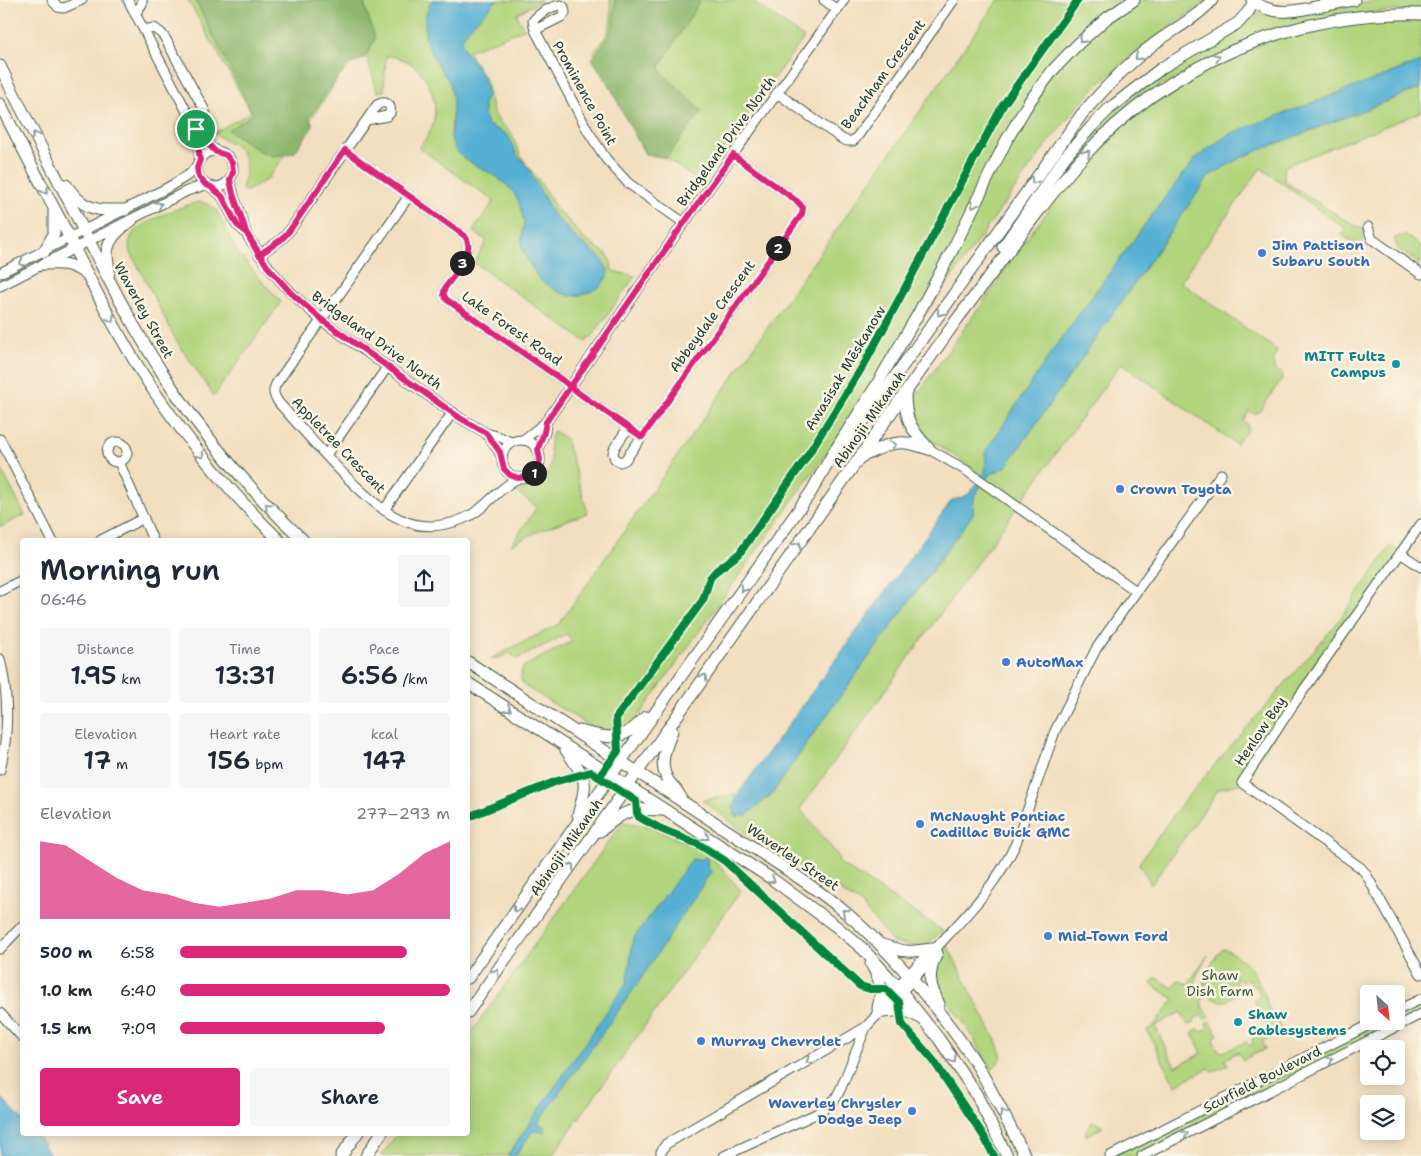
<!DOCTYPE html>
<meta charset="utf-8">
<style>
:root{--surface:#fff;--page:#f6f6f7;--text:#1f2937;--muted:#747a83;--accent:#db2777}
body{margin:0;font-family:"Shantell Sans",sans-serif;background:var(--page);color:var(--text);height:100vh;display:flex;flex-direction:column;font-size:19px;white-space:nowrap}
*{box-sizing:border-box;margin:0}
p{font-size:16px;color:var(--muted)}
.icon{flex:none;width:28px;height:28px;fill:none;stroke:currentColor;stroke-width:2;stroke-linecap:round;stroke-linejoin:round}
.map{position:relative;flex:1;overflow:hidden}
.drawer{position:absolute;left:20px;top:538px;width:450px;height:598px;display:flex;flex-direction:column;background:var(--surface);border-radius:5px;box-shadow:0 2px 12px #0003}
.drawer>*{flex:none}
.needle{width:32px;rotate:153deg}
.fabs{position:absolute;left:1360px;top:985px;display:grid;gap:10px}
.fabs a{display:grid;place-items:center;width:45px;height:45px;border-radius:5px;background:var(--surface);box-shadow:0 2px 12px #0003;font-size:25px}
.pin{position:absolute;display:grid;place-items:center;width:42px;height:42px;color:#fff;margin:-21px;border:2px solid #fff;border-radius:50%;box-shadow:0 1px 5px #0007}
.km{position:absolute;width:25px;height:25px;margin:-12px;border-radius:50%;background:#222;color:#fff;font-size:14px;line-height:25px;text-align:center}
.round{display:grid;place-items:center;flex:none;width:52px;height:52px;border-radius:5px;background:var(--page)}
.overview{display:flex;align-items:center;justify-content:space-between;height:85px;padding:0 20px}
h1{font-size:28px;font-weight:600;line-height:38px}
.stats{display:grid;grid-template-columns:repeat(3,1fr);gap:8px;height:85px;padding:5px 20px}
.stats div{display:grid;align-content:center;border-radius:5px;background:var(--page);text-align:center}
.stats b{font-size:25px;font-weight:600}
.stats small{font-size:14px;font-weight:400}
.stats p{font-size:14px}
.chart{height:140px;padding:10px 20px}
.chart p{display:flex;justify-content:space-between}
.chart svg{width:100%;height:90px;margin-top:5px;fill:var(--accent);opacity:.7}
.action{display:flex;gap:10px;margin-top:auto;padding:10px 20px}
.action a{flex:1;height:58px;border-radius:5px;background:var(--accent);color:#fff;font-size:20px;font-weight:600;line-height:58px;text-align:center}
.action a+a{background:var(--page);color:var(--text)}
ul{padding:0 20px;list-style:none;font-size:16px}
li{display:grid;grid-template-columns:80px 60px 1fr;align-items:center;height:38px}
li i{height:12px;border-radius:6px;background:var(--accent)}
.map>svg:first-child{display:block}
.green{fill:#b1d47d;stroke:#688858;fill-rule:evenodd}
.forest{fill:#8cb66c;stroke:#567a50}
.water{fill:#57b0d4;stroke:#3b7684}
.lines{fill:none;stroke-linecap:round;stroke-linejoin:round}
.minor-casing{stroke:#3f5549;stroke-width:11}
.major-casing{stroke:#3f5549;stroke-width:13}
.minor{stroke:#fff;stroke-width:9}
.major{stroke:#fff;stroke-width:11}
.cycleway-casing{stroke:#fcf5e5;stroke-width:11}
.cycleway{stroke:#00873e;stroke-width:8}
.oneway{stroke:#8f9e9a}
.route-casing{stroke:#fff;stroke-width:10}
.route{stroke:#db2777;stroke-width:6}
.shop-dot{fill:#3f7fe0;stroke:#fcf5e5;stroke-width:2}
.culture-dot{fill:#0f9aa8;stroke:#fcf5e5;stroke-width:2}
.labels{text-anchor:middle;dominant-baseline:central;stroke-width:5;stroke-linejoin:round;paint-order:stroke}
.street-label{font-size:14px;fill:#1f3d34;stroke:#fcf5e5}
.shop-label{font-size:14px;font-weight:bold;fill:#366cbe;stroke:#fcf5e5;text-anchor:start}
.culture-label{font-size:14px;font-weight:bold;fill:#0d838f;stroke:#fcf5e5;text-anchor:end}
.park-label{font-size:14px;fill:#3c5b43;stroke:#fcf5e5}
</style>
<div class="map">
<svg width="1421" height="1156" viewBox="0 0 1421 1156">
<rect width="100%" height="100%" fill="#fcf5e5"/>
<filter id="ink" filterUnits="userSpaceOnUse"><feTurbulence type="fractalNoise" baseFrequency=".02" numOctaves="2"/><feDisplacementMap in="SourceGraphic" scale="10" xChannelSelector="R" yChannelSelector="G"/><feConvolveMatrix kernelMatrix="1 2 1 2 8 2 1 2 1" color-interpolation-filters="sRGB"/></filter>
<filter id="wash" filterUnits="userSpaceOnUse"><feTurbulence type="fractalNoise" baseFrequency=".0096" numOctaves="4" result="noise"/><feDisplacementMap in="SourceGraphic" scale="20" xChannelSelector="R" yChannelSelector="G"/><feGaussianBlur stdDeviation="1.12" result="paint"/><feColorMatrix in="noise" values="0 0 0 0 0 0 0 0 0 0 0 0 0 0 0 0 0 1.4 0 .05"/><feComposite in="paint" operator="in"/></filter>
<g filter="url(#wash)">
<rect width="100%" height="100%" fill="#f2dfc0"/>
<g class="green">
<path d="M188,0h354l-24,13 -1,2 7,14 -56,22 18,30 7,31 5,8 13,13 9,21 6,10 14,18 17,28 14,13 14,17 22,14 4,8 1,9 23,5 -44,62 -2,-1 -3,5 -112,-79 13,-22 -14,-10 21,-30 -75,-53c6,-8 13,-17 15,-28 5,-30 -15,-64 -48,-64l-2,35 -7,1 -10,-35 -15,7 -14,14 -13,21 -57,80 -23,13 -3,-3c4,-18 8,-35 -11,-46 -6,-3 -11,-5 -17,-10l37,-21z"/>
<path d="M610,0h141l53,38 -31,41 -73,103 -44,-31 -31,-38 -31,-61c15,-15 19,-31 16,-52z"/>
<path d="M998,0h211c-37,25 -74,51 -107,81 -22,21 -41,46 -60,70l-401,562c-14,17 -24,22 -45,17l-70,-43c-7,-7 -6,-11 -3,-20l49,-26 -5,-7 -50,25 -7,-6 -11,5 -9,1 69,-35z"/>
<path d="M1393,0h28v9l-89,7 -171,69 -115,110 15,-27 43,-50 68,-51 66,-37 8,-7 10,-11 16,4 12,1 84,-15z"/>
<path d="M1421,18v44l-19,6 -205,89 -34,43 -110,150 -68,102c1,8 3,17 -2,24 -11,-8 -22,-15 -33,-23 -17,-12 -47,-28 -36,-54l82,-115 23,-36 61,-78 25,-27 13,-12 43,-35 51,-30 62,-27 79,-18z"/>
<path d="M1421,88v24l-136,54 -1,15 53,34 27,15 -3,18 -19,-13 4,-6 -85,-61 -81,114 97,68 -4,12 2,9 7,2v6l-23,33 -5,2 -5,-3 -6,10 4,3 1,3 -1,4 -11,13 -115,-81 -321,446 39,48 -1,5 105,69 -20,16 -30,-4 -31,-38 -88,-56 -30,-17 -42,-32 36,-6 -5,13 27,-4 13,-10 43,-63 157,-216 1,-18 15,-21 17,-8 203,-291 33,-19z"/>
<path d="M199,202c8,1 12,3 18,9l19,39 23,28 22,24 -67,94 -38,-56 -47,-91c0,-7 1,-13 6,-18 8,-9 51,-27 64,-29z"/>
<path d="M1405,235l16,11v19l-23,-16 -4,-11z"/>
<path d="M554,431l12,8 22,74c-27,9 -52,18 -77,32l26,-38 -23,-17c19,-2 38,-10 37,-33 -1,-10 -3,-17 3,-26z"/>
<path d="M0,467l25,48 -25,12z"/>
<path d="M1391,546l9,7 -158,230 -23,6 -68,96 -12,-22 44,-61 155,-180z"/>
<path d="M623,822l27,4 60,28 31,37 -189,265h-171l17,-23 70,-1v-95z"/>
<path d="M947,945l51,100 4,12 -10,13 -24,-41 -30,-41 -5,-17 8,-18z"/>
<path d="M1223,949h3l19,13 7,8 14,27c-1,10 9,21 14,30l2,1 2,8 -1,1 -3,-5 -18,10 3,7 -22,11 -5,-8 -13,7 3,6 -16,7 -3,-4 -34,17 -28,-55 7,-4 20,-27 -23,-15 5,-7 16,11 6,-8 10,4 20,-29c-6,11 -15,20 -12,33h8v-11l13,-22zM1234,976l2,3h5l1,3 7,-3 5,8h3l3,8v2l-6,3 13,25 -1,6 -14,8 1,5 -3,2 -4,-4 -23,10 -4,-1 -5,-9 1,-5 3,-2 -8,-14 -4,2 2,5 -7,4 -2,-3 -7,4 10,20 -27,14 -20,-41 26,-14 7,13 7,-3 -1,-3 8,-4 2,4 5,-2 -8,-15 6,-8c8,7 17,11 25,3 3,-3 5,-6 5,-10 0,-4 -3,-9 -3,-11z"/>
<path d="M1421,999v15l-279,142h-32l267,-135h19v-9z"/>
<path d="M1093,1121l10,6 -17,9 -1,-3z"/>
</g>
<g class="forest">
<path d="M195,0h168l12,38 -8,17 -20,10 -38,52 4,9 -19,27 -22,3 -12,-5 -32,-21 25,-16z"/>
<path d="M615,0h86l-41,66 2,7 40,38 -36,47 -21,-4 -21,-39 -15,-31 -17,-25c19,-23 22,-29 23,-59z"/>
</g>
<g class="water">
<path d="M433,0h64c-13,16 -27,22 -36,42l5,11 9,11 7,12 4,11 1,9 -3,5v15l4,9 20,10 9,20 9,9 27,50 25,26 22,17 8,12 -1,8 -6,9 -9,5 -11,4 -12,1 -14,-6 -16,-11 -16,-27 -2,-9 3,-21 -5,-20 -7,-12 -15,-13 -33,-18 -8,-9 -5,-11 2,-38 -3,-18 -18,-27 -7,-18v-21l4,-11z"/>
<path d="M1421,62v26l-179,69 -33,19 -203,291 -17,8 -15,21 -1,18 -157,216 -43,63 -27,23 -5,-1 -4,2 -3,-2 1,-4 -2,-4 5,-13 214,-294 9,-2 9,-5 15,-21 1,-10 -1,-10 68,-102 110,-150 34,-43 32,-23z"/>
<path d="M705,857l3,3 -1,4 4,8 -72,110 -101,141 7,4v5l-12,-1 -18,25h-8l120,-174 6,-43 59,-80 9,1z"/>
<path d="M0,1096l22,23v13l14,1 15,23h-51z"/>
</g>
</g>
<g filter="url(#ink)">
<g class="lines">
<g class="minor-casing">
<g id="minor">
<path d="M52,0l6,7 6,1 18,-8"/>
<path d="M128,0l68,129 11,15 9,7"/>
<path d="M824,0l13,10"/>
<path d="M135,14l7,-10v-4"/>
<path d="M144,30l10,-2 7,5 4,5 40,73c1,8 -2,14 -9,18"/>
<path d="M535,30l28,-14 2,-3 -1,-6 -3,-2c-10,1 -22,8 -28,16l2,9 53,101 18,28 22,24 56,40"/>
<path d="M777,93l65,46 5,2h6l4,-4 97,-137"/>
<path d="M196,129l4,31"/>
<path d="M345,150l120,86c12,17 -11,38 -20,52 -2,5 -2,7 2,12l195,137 160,-222 1,-7 -5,-6 -65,-47"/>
<circle cx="215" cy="169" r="18"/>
<path d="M230,180c2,13 7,24 11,37 2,5 3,10 5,15 1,5 5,9 8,13 17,30 42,53 67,75l139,98 26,15 14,4 11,5"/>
<path d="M211,187l11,9 15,29 8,7"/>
<path d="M409,196l-133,188c-4,8 -2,12 3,19 25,28 50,58 78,84 13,12 27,25 43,32 20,10 43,8 63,0 22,-9 34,-30 55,-41"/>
<path d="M1368,227l4,12 49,35"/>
<path d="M259,255l23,-16 8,-9 87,-125c8,-5 15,-1 13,8l-3,3 -20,4"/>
<path d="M0,273l167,-85 23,-14 8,-10"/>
<path d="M0,286l187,-95 18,-6"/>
<path d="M628,428l-13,19 -2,6 2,6 5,3 5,-2 17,-23"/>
<path d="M486,433l11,15 5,9"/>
<path d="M0,439l52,101"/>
<circle cx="521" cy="459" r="19"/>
<path d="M523,440l23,-18 133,-192 165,-230"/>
<circle cx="117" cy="452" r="10"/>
<path d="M538,449l7,-17 1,-10"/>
<path d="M929,449l38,22 169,120"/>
<path d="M326,455l62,-89"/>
<path d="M119,462l34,78"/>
<path d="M384,510l69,-98"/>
<path d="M1421,524l-130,184 -49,75 119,85 5,6 55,100"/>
<path d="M101,540l43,-22"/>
<path d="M1400,553l21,14"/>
<path d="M0,591l22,-11"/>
<path d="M0,659c9,37 9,74 0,111"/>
<path d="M0,949l22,-23"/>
<path d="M1396,1011l25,-12"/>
<path d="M0,1013l22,24"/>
<path d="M876,1016l2,-8 54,-59 5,-2c30,-33 60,-62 79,-104l39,-112 41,-82 30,-43 95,-132"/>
<path d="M661,1156v-4l5,-8 200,-117 10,-11 7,-4 52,-57"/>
<path d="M724,1156l96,-44 8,-6 8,-8 5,-10 25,-61"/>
<path d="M1110,1156l267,-135"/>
<path d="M1142,1156l279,-142"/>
</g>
</g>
<g class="major-casing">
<g id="major">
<path d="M1252,0c20,16 40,12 63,7 13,-2 26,-5 39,-7"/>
<path d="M0,66c24,49 49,96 74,145 31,62 62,124 101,181 37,54 80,103 128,148"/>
<path d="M0,104c21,42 43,83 65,125 24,50 49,100 79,147 39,60 84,114 135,164"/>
<path d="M66,185c4,5 8,11 13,15 13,12 30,10 46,10"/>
<path d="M1003,247l62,-90 27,-31 17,-17 54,-42 75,-44 10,-11 7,-12"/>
<path d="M44,252l10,-18v-22"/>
<path d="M44,264c19,-1 27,-1 43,11"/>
<path d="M109,273c0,-7 -2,-13 -2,-20 1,-15 14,-25 25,-33"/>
<path d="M905,393c0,28 6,36 24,56"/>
<path d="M850,440l232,-326c21,-24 43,-48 68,-67 20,-16 46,-28 62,-47"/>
<path d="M861,457c14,-6 29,-16 45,-14 8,1 16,4 23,6"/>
<path d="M468,662l315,205c21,14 42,28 62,45 33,28 62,60 89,94 15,19 30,38 43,59 17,29 32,60 48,91"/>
<path d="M468,683l304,196 65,48 26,22 34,37 42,53 36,53 32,64"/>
<path d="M580,731c18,4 34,11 51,-1 5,-3 10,-9 15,-13"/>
<path d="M672,731c-6,16 -14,33 -4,49 4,6 9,10 12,16"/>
<path d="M566,750c20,30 23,29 12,65"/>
<path d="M600,831c7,-5 13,-11 20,-15 14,-9 29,-6 45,-6"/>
<path d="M883,945c22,8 27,7 49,4"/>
<path d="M937,953c-10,21 -8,32 2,51"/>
<path d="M871,964c10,17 12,24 7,44"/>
<path d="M468,978l343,-486 20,-35 45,-71 41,-70 36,-67 53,-108 23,-39 24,-32 25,-26 29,-26 27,-18"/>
<path d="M468,1012l490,-694c27,-35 53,-71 80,-106 14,-18 28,-36 43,-53 86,-95 211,-148 340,-145"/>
<path d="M883,1012l22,-2 16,8"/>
<path d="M341,1156l17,-24"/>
<path d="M366,1156l16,-24"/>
</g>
</g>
<use href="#minor" class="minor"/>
<use href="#major" class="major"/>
<g class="cycleway-casing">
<g id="cycleway">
<path d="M345,150l120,86c12,17 -11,38 -20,52 -2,5 -2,7 2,12l195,137 160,-222 1,-7 -5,-6 -65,-47"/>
<path d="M599,777l19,-26 -2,-33 87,-118 7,-22 6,-7 23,-17 65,-93 62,-100 137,-256 75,-105"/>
<path d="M468,817l89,-36 34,-9 45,29 1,12 2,4 22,12 37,15 27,17 135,125 10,3h16l13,13 3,22 31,36 50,75 11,21"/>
</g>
</g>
<use href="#cycleway" class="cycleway"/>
</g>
<defs><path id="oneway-chevron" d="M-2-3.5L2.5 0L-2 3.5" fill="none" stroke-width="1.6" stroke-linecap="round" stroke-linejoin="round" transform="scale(1.25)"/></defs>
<g class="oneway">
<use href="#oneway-chevron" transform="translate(1082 40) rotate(137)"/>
<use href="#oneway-chevron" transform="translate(1138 57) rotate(139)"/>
<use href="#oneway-chevron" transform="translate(1217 57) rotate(-26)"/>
<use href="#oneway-chevron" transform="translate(35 135) rotate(-117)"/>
<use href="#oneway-chevron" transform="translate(1087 153) rotate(-46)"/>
<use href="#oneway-chevron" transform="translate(1034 181) rotate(125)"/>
<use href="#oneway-chevron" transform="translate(45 191) rotate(63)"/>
<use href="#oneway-chevron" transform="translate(159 205) rotate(-28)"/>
<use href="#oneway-chevron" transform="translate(974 205) rotate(116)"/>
<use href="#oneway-chevron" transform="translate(22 263) rotate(154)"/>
<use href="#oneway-chevron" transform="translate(940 313) rotate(125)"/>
<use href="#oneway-chevron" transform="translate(111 319) rotate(61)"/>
<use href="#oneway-chevron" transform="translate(893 445) rotate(-12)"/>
<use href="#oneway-chevron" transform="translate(201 455) rotate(51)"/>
<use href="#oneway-chevron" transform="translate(268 506) rotate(-134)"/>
<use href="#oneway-chevron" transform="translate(798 545) rotate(-55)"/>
<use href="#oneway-chevron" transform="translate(743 589) rotate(125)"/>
<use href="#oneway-chevron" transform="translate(704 677) rotate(-55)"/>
<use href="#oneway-chevron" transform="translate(508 709) rotate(33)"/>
<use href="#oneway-chevron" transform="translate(706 837) rotate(33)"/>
<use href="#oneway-chevron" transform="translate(571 866) rotate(-55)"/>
<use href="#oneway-chevron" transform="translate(772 880) rotate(33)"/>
<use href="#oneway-chevron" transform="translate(516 909) rotate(125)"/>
<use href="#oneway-chevron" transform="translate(845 912) rotate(-140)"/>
<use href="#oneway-chevron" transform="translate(496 972) rotate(-55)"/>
<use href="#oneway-chevron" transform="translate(953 1060) rotate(57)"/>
<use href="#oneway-chevron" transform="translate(1330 1060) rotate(-27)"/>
<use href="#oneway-chevron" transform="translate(809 1061) rotate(149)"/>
<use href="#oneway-chevron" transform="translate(1003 1113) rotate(-117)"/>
<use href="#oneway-chevron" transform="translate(1185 1134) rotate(-27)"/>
</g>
</g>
<g class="lines" filter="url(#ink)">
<g class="route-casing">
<path id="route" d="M196,129l3,24 1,7 -3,8 2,9 6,7 6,3 11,9 15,29 9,7 21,34 24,27 31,27 138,98 26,15 14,19 4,17 6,6 8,3 10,-1 9,-7 3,-10 -2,-11 6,-17 2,-10 133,-192 54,-75 65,47 5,6 -1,6 -160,223 -62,-43 -18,-14 -115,-80c-4,-5 -4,-7 -2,-12 9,-14 32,-35 20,-52l-120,-86 -55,80 -8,9 -23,16 -13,-23 -3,-10 -10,-28 -3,-14 3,-8 -1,-9 -6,-8 -10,-3 -6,-6 -14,-17"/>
</g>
<use href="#route" class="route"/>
</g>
<g class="shop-dot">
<circle cx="1262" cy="253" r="5"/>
<circle cx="1120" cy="489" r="5"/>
<circle cx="1006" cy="662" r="5"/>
<circle cx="920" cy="824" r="5"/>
<circle cx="1048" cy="936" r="5"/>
<circle cx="701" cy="1041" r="5"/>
<circle cx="912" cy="1111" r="5"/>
</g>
<g class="culture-dot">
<circle cx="1396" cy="364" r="5"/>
<circle cx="1238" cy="1022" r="5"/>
</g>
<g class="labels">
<g class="street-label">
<text transform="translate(883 74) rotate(-54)">Beachham Crescent</text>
<text transform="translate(585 93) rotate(61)">Prominence Point</text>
<text transform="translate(726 141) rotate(-54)">Bridgeland Drive North</text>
<text transform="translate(144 310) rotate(61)">Waverley Street</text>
<text transform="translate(712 316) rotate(-54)">Abbeydale Crescent</text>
<text transform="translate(512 328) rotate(35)">Lake Forest Road</text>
<text transform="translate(377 340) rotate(36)">Bridgeland Drive North</text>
<text transform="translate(845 368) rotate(-59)">Awasisak Mēskanow</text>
<text transform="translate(869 419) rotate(-55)">Abinojii Mikanah</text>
<text transform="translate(339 445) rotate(46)">Appletree Crescent</text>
<text transform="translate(1260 731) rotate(-56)">Henlow Bay</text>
<text transform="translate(566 847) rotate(-55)">Abinojii Mikanah</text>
<text transform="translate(793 857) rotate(34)">Waverley Street</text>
<text transform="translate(1262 1079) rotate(-27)">Scurfield Boulevard</text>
</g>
<g class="shop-label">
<text x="1272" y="245">Jim Pattison<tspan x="1272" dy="16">Subaru South</tspan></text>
<text x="1130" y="489">Crown Toyota</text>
<text x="1016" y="662">AutoMax</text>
<text x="930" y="816">McNaught Pontiac<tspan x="930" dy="16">Cadillac Buick GMC</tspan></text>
<text x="1058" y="936">Mid-Town Ford</text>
<text x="711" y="1041">Murray Chevrolet</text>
<text x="902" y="1103" text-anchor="end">Waverley Chrysler<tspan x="902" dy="16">Dodge Jeep</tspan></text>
</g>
<g class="culture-label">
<text x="1386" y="356">MITT Fultz<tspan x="1386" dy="16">Campus</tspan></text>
<text x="1248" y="1014" text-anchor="start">Shaw<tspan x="1248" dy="16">Cablesystems</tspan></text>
</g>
<g class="park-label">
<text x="1220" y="975">Shaw<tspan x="1220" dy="16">Dish Farm</tspan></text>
</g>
</g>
</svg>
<div class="fabs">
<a><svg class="needle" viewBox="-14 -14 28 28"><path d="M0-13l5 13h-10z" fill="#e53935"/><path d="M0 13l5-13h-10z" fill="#747a83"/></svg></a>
<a><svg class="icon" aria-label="locate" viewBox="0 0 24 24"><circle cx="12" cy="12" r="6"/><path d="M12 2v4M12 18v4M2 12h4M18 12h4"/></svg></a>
<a><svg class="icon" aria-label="layers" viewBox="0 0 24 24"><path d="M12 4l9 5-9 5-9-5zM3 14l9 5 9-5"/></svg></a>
</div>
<div class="pin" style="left:196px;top:129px;background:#1e9e55"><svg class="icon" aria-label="arrive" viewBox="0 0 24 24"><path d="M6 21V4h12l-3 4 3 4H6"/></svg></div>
<b class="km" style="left:534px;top:473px">1</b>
<b class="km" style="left:778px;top:248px">2</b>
<b class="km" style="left:462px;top:263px">3</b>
<section class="drawer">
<div class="overview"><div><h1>Morning run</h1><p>06:46</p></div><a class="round"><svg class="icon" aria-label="share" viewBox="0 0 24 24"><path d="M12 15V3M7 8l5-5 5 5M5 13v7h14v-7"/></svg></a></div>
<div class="stats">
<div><p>Distance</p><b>1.95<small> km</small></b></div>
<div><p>Time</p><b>13:31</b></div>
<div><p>Pace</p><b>6:56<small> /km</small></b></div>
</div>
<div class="stats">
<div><p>Elevation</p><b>17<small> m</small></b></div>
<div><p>Heart rate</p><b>156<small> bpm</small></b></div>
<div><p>kcal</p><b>147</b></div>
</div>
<div class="chart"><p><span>Elevation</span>277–293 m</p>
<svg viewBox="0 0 160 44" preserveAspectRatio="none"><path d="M0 44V6L10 8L20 16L30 24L40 30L50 32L60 36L70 38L80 36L90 34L100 30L110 30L120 32L130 30L140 22L150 12L160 6V44z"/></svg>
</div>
<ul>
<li><b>500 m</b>6:58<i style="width:84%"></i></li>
<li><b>1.0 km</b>6:40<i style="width:100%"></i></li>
<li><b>1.5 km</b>7:09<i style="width:76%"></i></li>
</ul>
<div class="action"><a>Save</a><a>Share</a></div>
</section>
</div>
